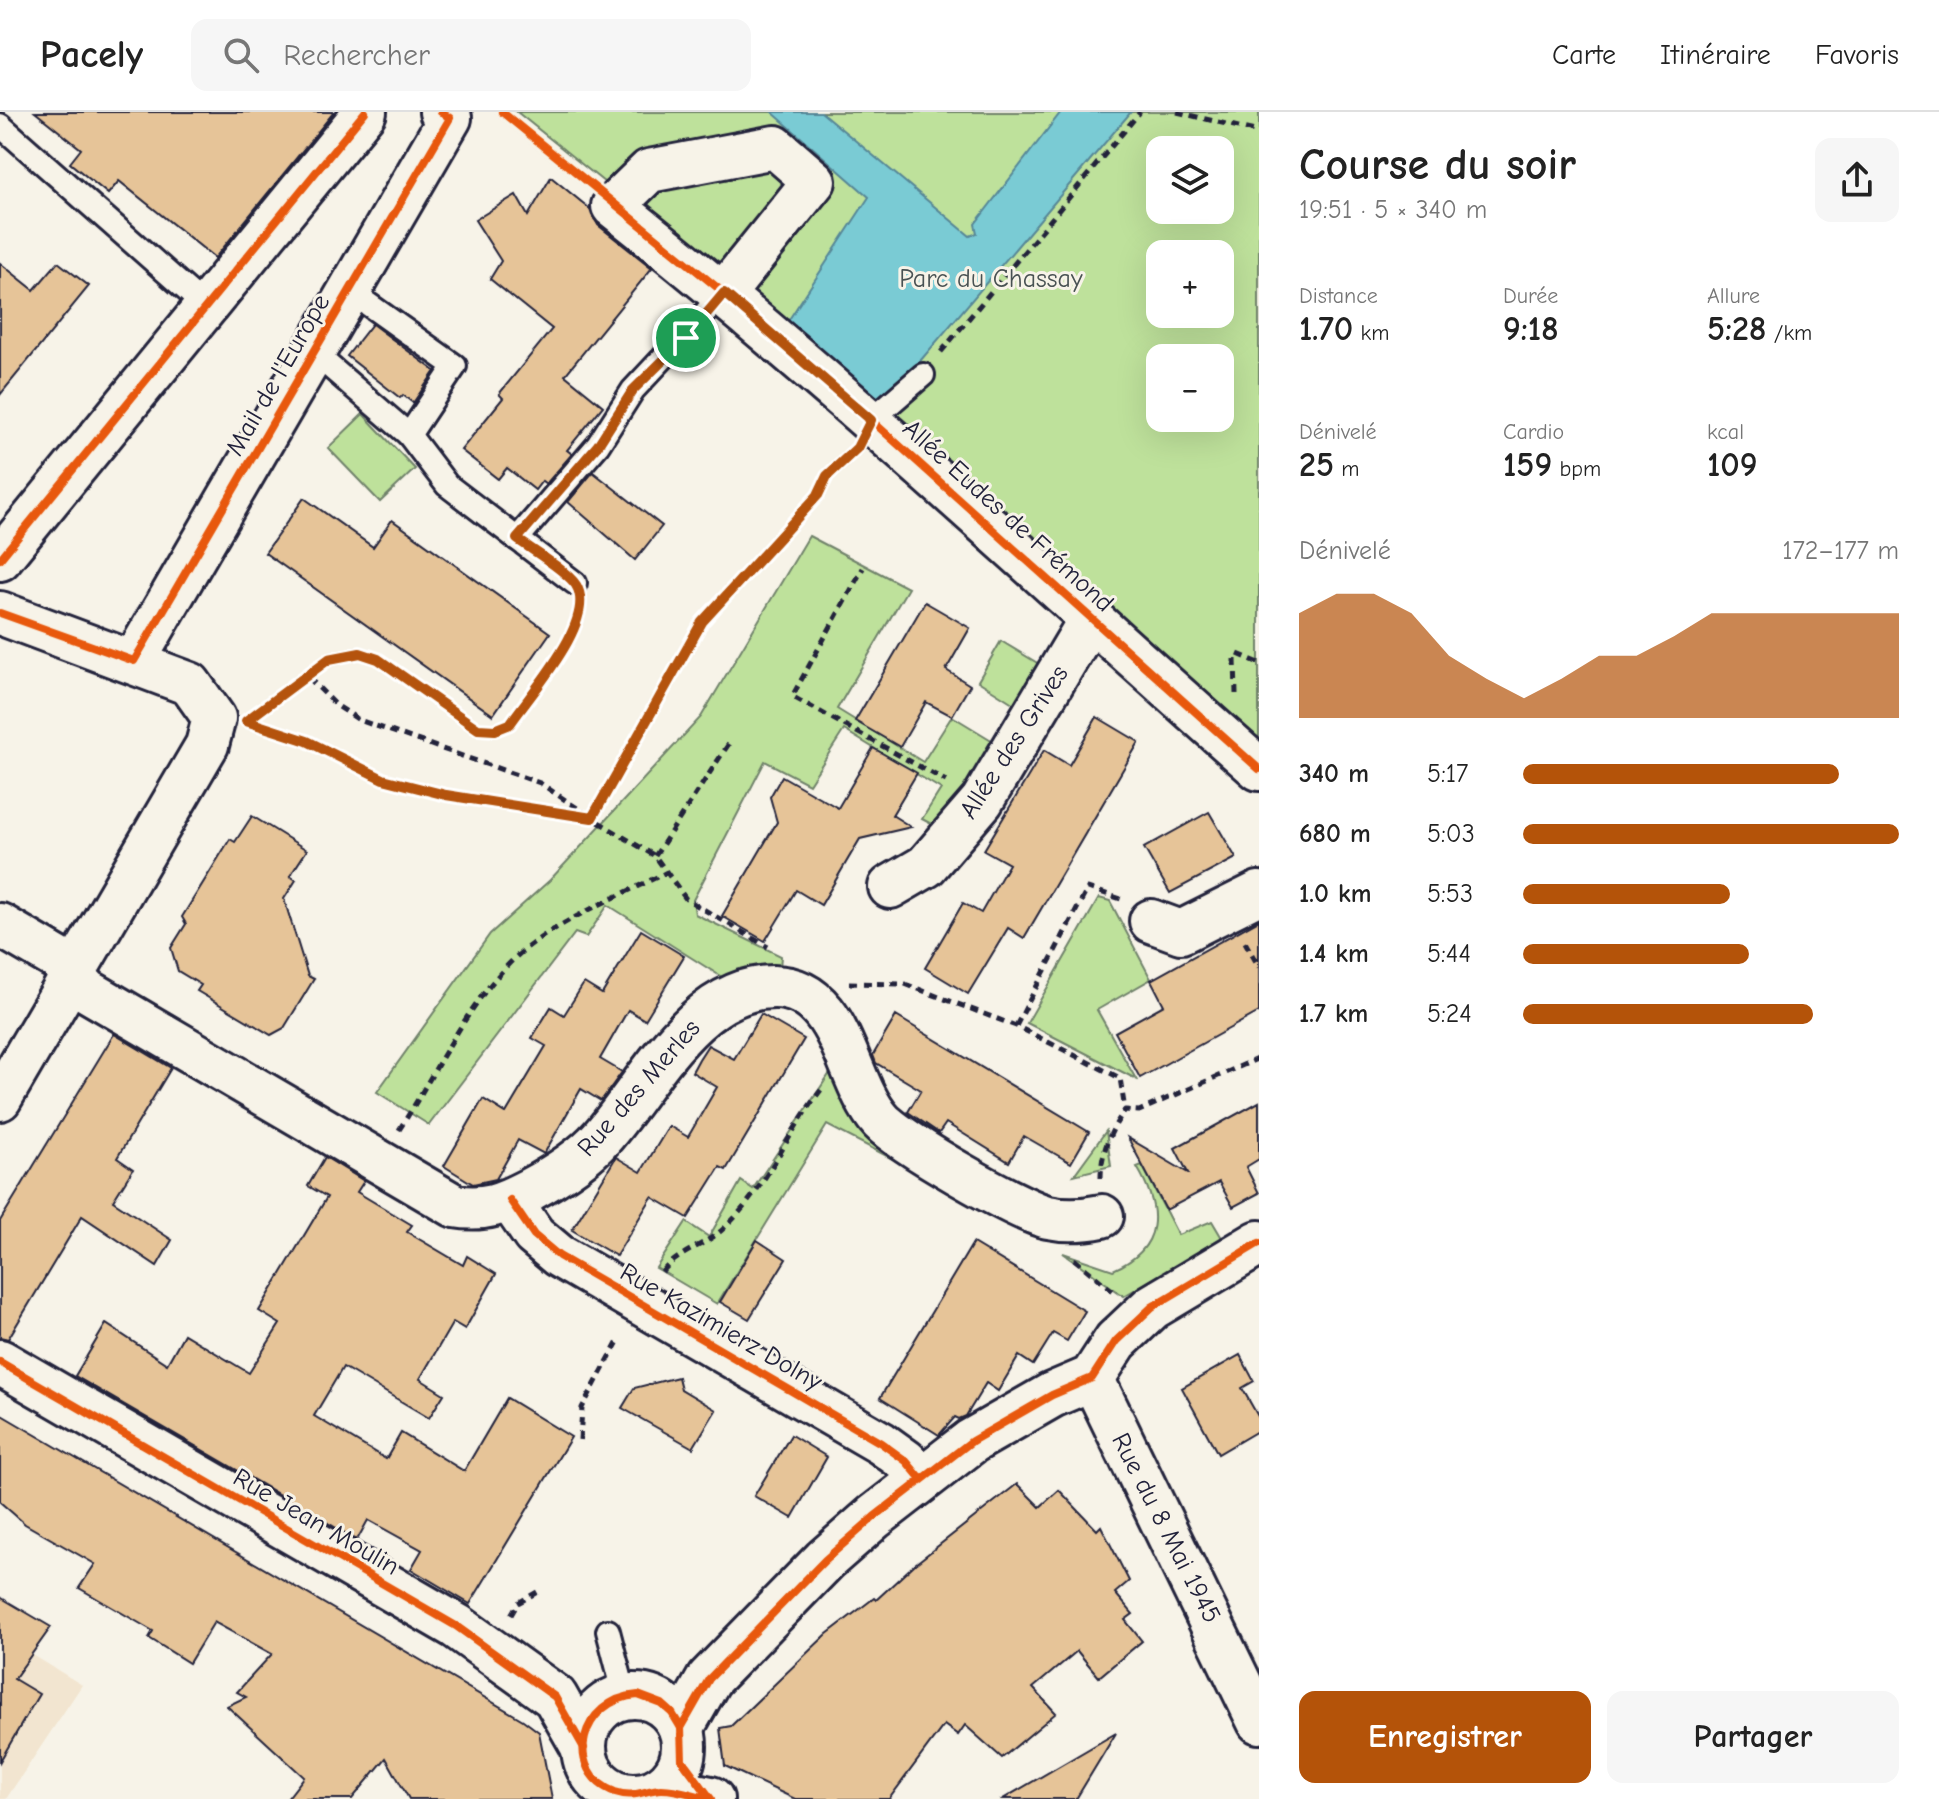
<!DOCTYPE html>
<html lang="fr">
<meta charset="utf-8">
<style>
:root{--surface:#fff;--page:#f6f6f6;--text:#222;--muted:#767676;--line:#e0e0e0;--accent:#b45309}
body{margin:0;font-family:"Comic Neue",sans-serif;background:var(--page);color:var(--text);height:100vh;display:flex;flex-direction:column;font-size:30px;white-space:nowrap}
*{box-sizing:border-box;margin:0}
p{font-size:26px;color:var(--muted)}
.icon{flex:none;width:44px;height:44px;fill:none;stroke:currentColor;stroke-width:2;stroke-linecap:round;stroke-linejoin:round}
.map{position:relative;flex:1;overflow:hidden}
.side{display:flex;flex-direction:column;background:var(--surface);width:680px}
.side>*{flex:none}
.controls{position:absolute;left:1146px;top:24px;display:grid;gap:16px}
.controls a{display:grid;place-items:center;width:88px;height:88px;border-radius:16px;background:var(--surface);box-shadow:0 8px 32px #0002;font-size:40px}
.pin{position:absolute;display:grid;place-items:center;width:68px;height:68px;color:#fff;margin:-34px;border:4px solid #fff;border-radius:50%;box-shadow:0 2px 8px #0007}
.round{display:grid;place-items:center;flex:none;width:84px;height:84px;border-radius:16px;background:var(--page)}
.head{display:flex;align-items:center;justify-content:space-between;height:136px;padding:0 40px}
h1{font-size:44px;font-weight:800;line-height:60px}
.stats{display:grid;grid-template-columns:repeat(3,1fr);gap:12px;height:136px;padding:8px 40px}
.stats div{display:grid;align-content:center}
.stats b{font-size:34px;font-weight:800}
.stats small{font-size:22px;font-weight:400}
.stats p{font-size:22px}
.chart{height:224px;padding:16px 40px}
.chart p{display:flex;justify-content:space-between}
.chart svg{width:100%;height:144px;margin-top:8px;fill:var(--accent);opacity:.7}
.button{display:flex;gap:16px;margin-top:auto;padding:16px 40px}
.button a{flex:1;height:92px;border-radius:16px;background:var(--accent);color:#fff;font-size:32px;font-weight:800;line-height:92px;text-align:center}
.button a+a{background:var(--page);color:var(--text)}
ul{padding:0 40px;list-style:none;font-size:26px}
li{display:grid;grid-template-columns:128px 96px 1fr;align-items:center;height:60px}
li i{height:20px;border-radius:10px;background:var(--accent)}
header{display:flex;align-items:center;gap:48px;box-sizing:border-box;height:112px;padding:0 40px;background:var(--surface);border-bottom:2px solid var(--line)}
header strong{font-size:38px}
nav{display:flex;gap:44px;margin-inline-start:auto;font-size:28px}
.search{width:560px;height:72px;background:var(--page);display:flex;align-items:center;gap:20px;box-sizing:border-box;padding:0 28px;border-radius:16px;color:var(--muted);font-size:30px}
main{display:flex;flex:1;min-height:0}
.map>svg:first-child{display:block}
.built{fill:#f2e5d0}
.green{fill:#bee19b;stroke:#70826b;stroke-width:2;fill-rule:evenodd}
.water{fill:#7acbd4;stroke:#578797;stroke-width:2}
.building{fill:#e6c498;stroke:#22223b;stroke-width:2}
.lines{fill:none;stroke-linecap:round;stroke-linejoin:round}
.lane-casing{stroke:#22223b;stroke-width:28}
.street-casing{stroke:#22223b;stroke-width:48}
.secondary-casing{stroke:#22223b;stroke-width:50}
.path{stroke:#22223b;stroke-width:5;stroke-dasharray:8 6;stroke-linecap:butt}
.lane{stroke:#f7f3e8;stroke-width:22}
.street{stroke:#f7f3e8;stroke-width:42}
.secondary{stroke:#f7f3e8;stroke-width:44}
.cycleway-casing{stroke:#f7f3e8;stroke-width:13}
.cycleway{stroke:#e8590c;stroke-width:8}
.route-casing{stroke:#fff;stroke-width:16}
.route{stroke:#b45309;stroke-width:10}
.labels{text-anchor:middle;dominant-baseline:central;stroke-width:6;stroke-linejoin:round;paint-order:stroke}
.park-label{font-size:26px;fill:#495253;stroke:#f7f3e8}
.street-label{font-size:26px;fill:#22223b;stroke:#f7f3e8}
</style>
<header>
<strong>Pacely</strong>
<div class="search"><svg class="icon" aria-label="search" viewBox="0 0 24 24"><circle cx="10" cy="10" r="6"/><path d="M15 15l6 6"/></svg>Rechercher</div>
<nav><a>Carte</a><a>Itinéraire</a><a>Favoris</a></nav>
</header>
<main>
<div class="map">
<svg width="1259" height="1687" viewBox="0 0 1259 1687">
<rect width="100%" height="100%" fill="#f7f3e8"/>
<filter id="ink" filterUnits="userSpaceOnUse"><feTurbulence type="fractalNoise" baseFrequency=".0125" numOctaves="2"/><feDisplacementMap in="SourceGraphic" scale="16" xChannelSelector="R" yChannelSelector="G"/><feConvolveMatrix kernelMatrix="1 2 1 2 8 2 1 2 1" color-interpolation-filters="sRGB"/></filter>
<g filter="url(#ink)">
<path class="built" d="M0,1523l82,50 -76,114h-6z"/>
<g class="green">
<path d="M517,0h742v633l-377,-339zM1160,38h60v60h-60zM1160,142h60v60h-60zM1160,246h60v60h-60z"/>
<path d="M363,302l52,55 -35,33 -52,-54z"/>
<path d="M809,424l99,52 -71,121 86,53 29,-46 46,28 -61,83 -15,-8 19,-30 -97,-59 -35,54 -44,-23 -72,139 2,14 86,42 -1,12 -55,11 -117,-74 -22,32 -11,-4 -146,192 -52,-33 113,-158 60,-54 151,-163z"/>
<path d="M1001,529l43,26 -28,38 -38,-24z"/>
<path d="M1099,786l11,3 41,78 -54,31 39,69 -109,-56z"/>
<path d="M836,952l76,105 -85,-44 -110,179 -61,-36 30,-46 23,15 32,-56 12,8z"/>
<path d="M1106,1019l5,35 -37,9z"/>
<path d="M1142,1053l36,70 34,-14 10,17 -98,58 -61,-43 50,17c51,-22 49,-61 24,-103z"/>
</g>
<path class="water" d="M772,0h49l149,124 7,-3 -2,-9 86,-112h70l-249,294 -96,-82 83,-127z"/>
<g class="building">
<path d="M35,0h299l-119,146 -96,-77 -11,13 -38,-31 11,-14z"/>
<path d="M551,65l39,32 8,16 54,43 -87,107 38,31 -36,44 5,4 -26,30 -4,-3 -7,9 -28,-22 -9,11 -37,-29 42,-52 -4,-4 53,-65 -62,-50 11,-18 -26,-41 41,-25 12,21z"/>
<path d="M58,150l31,24 -89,109v-132l34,27z"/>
<path d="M372,212l63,47 -22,32 -10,-8 -3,3 -53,-42z"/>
<path d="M593,360l69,54 -27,34 -67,-58z"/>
<path d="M304,386l69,49 19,-27 158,113 -57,82 -228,-162z"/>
<path d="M925,490l45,26 -24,42 24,15 -18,31 -26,-14 -26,45 -45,-26z"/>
<path d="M1097,605l42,25 -115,196 -16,-10 -40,66 -43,-26 38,-65 18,10 28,-49 -25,-14 60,-100 25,15z"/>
<path d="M873,636l44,25 -25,42 19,12 -51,12 -39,66 -25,-15 -31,51 -43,-25 55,-94 -7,-25 12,-21 56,32z"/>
<path d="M1209,700l27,46 -66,35 -26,-45z"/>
<path d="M252,704l55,34 -17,26 6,4 -12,19 24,77 6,3 -30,49 -13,7 -74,-44 4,-6 -23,-14 -7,-23 15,-24 -4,-7 29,-47 19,-31 5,3z"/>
<path d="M1259,808v92l-119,66 -25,-46 49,-27 -13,-25z"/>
<path d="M641,818l43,26 -39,64 -17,-10 -28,49 22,13 -21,29 -20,-12 -37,65 -26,-14 -22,39 -23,5 -29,-18 39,-67 23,14 40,-67 -14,-8 19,-31 13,8 20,-32 18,11z"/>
<path d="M761,902l43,25 -78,131 -6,-3 -32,51 -36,-21 -36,59 -44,-26 44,-73 25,15 28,-46 19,11 29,-50 -25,-15 7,-13 9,-14 26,14z"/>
<path d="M896,904l193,116 -18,31 -47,-27 -15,26 -63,-39 -7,10 -31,-21 13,-22 -45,-27 -3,-8z"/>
<path d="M114,922l57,34 -54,90 16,11 -20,32 59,39 -15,26 -75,-50 -74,123 -8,-2v-116z"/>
<path d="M1259,990v57l-13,8 13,26 -26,14 -14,-25 -53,28 -38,-72 60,35 -13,-25z"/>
<path d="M325,1045l39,24 -7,11 55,33 -5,7 56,33 4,-9 29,18 -31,55 -12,-7 -33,57 24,15 -15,24 -86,-51 -29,49 72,43 15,-26 63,38 43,-73 64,39 -101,167 -59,-35 11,-19 -54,-30 -11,20 -282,-164 31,-52 61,40 17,-30 65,39 31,-49 -21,-13 68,-114 -19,-11z"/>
<path d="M757,1128l29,19 -37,60 -29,-17z"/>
<path d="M973,1131l112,68 -18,30 -14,-8 -20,32 -14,-9 -21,35 -12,-8 -20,33 -7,3 -4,-2 -16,18 -59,-37z"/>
<path d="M1240,1243l14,26 -12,7 17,30v12l-41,24 -36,-66z"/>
<path d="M678,1265l3,12 35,21 -23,38 -71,-40 12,-20z"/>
<path d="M0,1302l523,306 16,12 13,67h-143l-23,-41 -34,41h-65l17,-22 -77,-71 19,-9 -9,-5 35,-38 -58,-32 -25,41 -40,-25 4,-7 -74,-43 16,-24 -70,-40 -25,-22z"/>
<path d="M791,1323l36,22 -35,61 -38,-22z"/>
<path d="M1017,1372l23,23 19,-17 38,40 4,-4 28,55 -14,12 18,21 -8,6 17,21 -43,36 -22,-26 -44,37 23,25 -54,45 -37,-33 -7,10 -14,-10 -55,74h-94l-70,-33 -5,-38 11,-2 96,-92 47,-36 2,2 39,-36z"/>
<path d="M0,1485l51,30 -37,52 25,15 -39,67z"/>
<path d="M1116,1621l-40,66h-73z"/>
</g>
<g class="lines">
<g class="lane-casing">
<g id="lane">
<path d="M0,13l206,182"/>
<path d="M349,199l9,-14 97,69 -46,69"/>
<path d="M329,232l-9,14 89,77 38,50 128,98"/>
<path d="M871,308l52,-45"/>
<path d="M517,427l81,-94 35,-55 91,-97"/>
<path d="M608,1519l17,65"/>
</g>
</g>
<g class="street-casing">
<g id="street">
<path d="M724,181l90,-112 -39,-34 -126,24 -36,35c225,177 432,374 646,563"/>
<path d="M0,447l365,-447"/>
<path d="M0,501l190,71 24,34 -7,27 -207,354"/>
<path d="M134,549l316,-543 -9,-6"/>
<path d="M890,775l36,-21 56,-65 109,-183"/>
<path d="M1151,809l30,11 78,-39"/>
<path d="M0,813l58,34 30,32 367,215c30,5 47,-2 74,-16 26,-14 54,-31 73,-53 46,-52 92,-150 172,-150 70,1 70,93 107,134 21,22 138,90 167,96 19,4 35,3 54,-1"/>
<path d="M510,1088l24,35 25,21 322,187 25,18 15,18"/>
<path d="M1092,1266l167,344"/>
</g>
</g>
<g class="secondary-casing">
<g id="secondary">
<path d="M0,1250l456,264 99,71 29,51"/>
<circle cx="634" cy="1634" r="50"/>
<path d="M681,1616l28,-49 116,-119 49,-43 98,-76 80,-46 40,-17 24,-37 36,-34 107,-64"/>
<path d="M660,1677l51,10"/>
</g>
</g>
<g class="path">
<path d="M502,0l83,71"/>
<path d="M1177,0l82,20"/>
<path d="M941,240l199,-240"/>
<path d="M1238,542l21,9"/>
<path d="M1235,547l1,35"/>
<path d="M307,564c25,-19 41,-26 71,-17l100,70 17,1 15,-6 68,-99 3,-13"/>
<path d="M794,581l69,-125"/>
<path d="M795,586l151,83"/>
<path d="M253,604l54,-40 29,29 23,15 181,63 52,35 110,-196 116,-127 9,-19 22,-20"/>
<path d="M251,611l56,18 76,38 63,16 146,23 63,38 31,43 82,48"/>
<path d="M655,744l75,-114"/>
<path d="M1245,830l14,25"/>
<path d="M849,871l56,1 111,42 104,52 5,32"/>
<path d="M1016,914l72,-138 33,11"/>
<path d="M399,1018c39,-60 78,-149 137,-189 40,-28 88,-47 131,-69"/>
<path d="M1101,1066c0,-26 9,-47 24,-68l14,1 120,-53"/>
<path d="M1074,1147l39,32"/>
<path d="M662,1160c16,-20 42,-26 60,-42 43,-38 64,-96 99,-140"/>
<path d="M580,1328l2,-32 38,-70"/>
<path d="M511,1503l7,-12 21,-12"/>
</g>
<use href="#lane" class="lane"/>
<use href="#street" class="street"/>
<use href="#secondary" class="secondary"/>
<g class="cycleway-casing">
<g id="cycleway">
<path d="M502,0l222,181 147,127 388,349"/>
<path d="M0,447l365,-447"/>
<path d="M0,501l134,48 316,-543 -9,-6"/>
<path d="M510,1088l24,35 25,21 322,187 25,18 15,18"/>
<path d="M0,1250l456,264 99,71 29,51"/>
<path d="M638,1583l24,9 10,9 9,15 1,32 29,39c-15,-3 -33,-10 -49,-10 -17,0 -26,10 -47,3 -53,-20 -35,-93 23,-97z"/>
<path d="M681,1616l28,-49 116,-119 49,-43 98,-76 80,-46 40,-17 24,-37 36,-34 107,-64"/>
</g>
</g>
<use href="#cycleway" class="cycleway"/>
</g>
</g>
<g class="lines" filter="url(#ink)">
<g class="route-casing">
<path id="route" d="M724,181l147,127 -14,28 -30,28 -9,19 -116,127 -110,196 -146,-23 -63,-16 -76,-38 -61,-20 83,-62 31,-6 18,6 100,70 17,1 15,-6c20,-30 88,-104 66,-139 -10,-15 -44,-35 -59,-46l81,-94 35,-55 53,-52z"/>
</g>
<use href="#route" class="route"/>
</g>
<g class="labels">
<g class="park-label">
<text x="991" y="167">Parc du Chassay</text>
</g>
<g class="street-label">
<text transform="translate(278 263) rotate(-60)">Mail de l'Europe</text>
<text transform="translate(1008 404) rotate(42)">Allée Eudes de Frémond</text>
<text transform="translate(1014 630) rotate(-57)">Allée des Grives</text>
<text transform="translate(639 976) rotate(-49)">Rue des Merles</text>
<text transform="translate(721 1215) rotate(30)">Rue Kazimierz Dolny</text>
<text transform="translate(316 1410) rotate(30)">Rue Jean Moulin</text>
<text transform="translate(1166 1416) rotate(63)">Rue du 8 Mai 1945</text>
</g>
</g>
</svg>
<div class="controls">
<a><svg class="icon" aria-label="layers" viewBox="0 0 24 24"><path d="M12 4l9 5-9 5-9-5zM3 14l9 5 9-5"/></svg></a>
<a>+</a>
<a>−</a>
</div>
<div class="pin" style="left:686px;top:226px;background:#1e9e55"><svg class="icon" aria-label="arrive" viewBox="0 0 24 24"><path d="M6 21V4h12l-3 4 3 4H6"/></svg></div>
</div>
<section class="side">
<div class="head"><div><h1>Course du soir</h1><p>19:51 · 5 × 340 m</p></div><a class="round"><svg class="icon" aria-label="share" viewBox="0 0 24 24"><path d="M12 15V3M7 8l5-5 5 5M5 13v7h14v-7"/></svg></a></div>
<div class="stats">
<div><p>Distance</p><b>1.70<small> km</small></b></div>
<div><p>Durée</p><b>9:18</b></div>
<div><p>Allure</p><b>5:28<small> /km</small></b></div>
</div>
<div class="stats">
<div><p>Dénivelé</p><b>25<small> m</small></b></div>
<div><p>Cardio</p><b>159<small> bpm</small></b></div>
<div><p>kcal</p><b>109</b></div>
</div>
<div class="chart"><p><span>Dénivelé</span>172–177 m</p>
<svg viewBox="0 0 160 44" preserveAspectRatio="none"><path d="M0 44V12L10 6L20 6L30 12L40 25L50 32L60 38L70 32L80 25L90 25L100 19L110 12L120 12L130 12L140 12L150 12L160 12V44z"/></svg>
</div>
<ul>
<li><b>340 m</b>5:17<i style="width:84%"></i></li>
<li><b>680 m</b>5:03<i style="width:100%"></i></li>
<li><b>1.0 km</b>5:53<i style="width:55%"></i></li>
<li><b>1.4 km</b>5:44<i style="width:60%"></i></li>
<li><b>1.7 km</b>5:24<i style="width:77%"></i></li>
</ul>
<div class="button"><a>Enregistrer</a><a>Partager</a></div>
</section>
</main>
